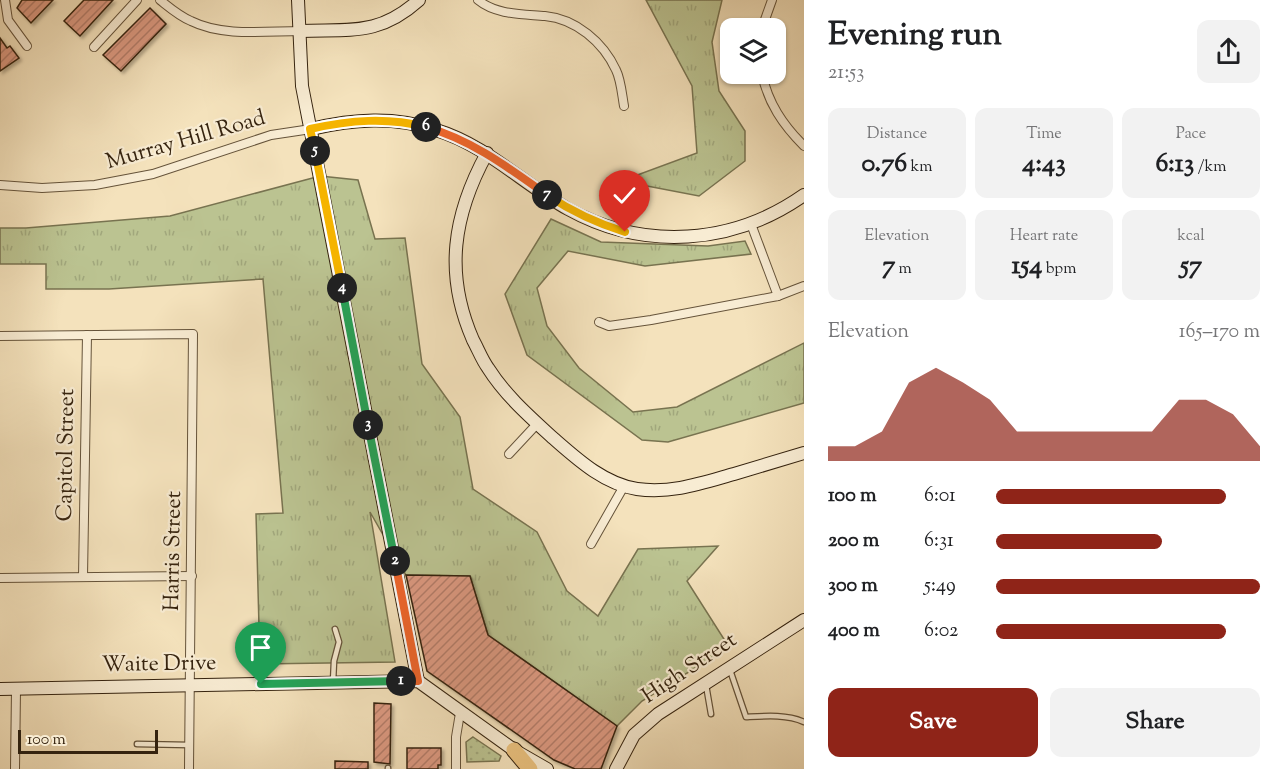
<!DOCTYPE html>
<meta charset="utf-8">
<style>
:root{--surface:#fff;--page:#f2f2f2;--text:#202124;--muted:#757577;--accent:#8f2418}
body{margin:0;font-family:"Sorts Mill Goudy",serif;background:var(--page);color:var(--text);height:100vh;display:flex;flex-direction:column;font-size:22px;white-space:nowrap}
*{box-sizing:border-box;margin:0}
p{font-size:20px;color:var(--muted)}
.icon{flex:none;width:33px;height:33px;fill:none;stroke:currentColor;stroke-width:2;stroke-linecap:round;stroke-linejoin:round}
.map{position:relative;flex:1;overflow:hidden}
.side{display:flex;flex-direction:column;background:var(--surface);width:480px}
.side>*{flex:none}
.tools{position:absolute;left:720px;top:18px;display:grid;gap:12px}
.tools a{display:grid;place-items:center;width:66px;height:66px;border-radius:12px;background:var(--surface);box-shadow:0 2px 4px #0004;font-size:30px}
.scale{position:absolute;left:18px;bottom:15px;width:140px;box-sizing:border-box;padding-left:6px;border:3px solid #35230f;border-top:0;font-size:16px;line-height:21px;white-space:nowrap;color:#35230f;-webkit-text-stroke:4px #f8ecd3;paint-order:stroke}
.pin{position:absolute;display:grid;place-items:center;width:51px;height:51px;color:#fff;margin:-62px -26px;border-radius:50% 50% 50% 0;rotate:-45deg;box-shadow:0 0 6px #0007}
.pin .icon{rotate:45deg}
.km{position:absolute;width:30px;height:30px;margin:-15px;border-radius:50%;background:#222;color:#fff;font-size:16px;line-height:30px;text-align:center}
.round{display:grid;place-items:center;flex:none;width:63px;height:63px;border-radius:12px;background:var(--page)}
.head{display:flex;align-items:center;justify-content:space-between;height:102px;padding:0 24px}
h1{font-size:33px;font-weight:700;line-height:45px}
.figures{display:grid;grid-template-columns:repeat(3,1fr);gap:9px;height:102px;padding:6px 24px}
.figures div{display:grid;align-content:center;border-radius:12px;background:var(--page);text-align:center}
.figures b{font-size:26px;font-weight:700}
.figures small{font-size:16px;font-weight:400}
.figures p{font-size:16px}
.chart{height:168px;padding:12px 24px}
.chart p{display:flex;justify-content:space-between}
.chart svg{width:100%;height:108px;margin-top:6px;fill:var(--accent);opacity:.7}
.action{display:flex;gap:12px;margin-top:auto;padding:12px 24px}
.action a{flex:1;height:69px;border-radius:12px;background:var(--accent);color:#fff;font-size:24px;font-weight:700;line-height:69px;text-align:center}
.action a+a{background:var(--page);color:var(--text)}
ul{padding:0 24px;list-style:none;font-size:20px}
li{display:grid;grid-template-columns:96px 72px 1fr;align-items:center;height:45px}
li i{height:15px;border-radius:8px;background:var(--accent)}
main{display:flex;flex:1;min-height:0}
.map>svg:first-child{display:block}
.grass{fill:url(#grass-tufts);stroke:#787350;stroke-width:1.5}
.park{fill:url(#park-dots);stroke:#787350;stroke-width:1.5}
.building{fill:url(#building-hatch);stroke:#35230f;stroke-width:1.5;filter:url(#shadow)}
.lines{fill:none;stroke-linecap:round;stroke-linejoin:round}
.lane-casing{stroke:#65533a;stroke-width:7}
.street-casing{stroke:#65533a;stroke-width:10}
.secondary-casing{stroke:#35230f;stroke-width:14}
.highway-casing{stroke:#35230f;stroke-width:17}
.lane{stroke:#f8ecd3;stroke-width:4.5}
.street{stroke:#f8ecd3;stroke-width:8}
.secondary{stroke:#f8ecd3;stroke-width:12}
.highway{stroke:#eac17e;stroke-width:15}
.split-1-casing{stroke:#fff;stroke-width:12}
.split-2-casing{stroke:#fff;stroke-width:12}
.split-3-casing{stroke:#fff;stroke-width:12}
.split-4-casing{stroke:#fff;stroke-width:12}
.split-5-casing{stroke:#fff;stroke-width:12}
.split-6-casing{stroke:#fff;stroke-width:12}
.split-7-casing{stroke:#fff;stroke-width:12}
.split-8-casing{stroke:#fff;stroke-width:12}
.split-1{stroke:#22a559;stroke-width:8}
.split-2{stroke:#f0652b;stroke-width:8}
.split-3{stroke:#22a559;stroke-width:8}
.split-4{stroke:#22a559;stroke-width:8}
.split-5{stroke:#f5b400;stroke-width:8}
.split-6{stroke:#f5b400;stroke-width:8}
.split-7{stroke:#f0652b;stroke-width:8}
.split-8{stroke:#f5b400;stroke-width:8}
.labels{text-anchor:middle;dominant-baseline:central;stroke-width:4.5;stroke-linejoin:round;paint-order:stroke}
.street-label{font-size:22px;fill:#35230f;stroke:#f8ecd3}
</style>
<main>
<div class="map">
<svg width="804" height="769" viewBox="0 0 804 769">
<defs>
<pattern id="grass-tufts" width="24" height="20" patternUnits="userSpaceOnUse" patternTransform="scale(1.5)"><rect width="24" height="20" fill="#bbc391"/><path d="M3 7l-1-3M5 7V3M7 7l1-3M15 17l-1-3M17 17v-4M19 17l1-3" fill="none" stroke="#a1a77c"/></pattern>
<pattern id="park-dots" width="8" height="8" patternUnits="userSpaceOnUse" patternTransform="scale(1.5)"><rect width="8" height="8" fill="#bbc391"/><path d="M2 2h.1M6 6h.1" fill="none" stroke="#a1a77c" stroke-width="1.8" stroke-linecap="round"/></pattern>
<pattern id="building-hatch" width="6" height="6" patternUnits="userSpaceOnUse" patternTransform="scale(1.5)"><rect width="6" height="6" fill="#dc9981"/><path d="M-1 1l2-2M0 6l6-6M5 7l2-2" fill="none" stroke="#b37c68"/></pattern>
<filter id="shadow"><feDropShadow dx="2.5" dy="2.5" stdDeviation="1.5" flood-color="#0004"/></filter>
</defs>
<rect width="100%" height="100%" fill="#f4e2bc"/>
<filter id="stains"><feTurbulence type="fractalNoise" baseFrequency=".00333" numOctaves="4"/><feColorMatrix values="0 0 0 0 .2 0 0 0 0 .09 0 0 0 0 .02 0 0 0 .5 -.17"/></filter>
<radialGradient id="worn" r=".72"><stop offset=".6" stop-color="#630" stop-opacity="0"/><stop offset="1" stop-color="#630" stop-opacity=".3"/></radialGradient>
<g class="grass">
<path d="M646,0h76l-10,42 7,49 26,40v30l-46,35 -78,-15 76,-28 -5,-67z"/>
<path d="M320,176l38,4 17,59 30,-1 17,126 38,53 13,72 64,43 30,59 31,25 40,-67 80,-3 -31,35 42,66 -87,54 -25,25 -129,-91 -18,-59 -64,-1 -36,-63 25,150 -135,2 -4,-150 27,-1 -20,-234 -154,10h-63v-25h-46v-36h26l144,-12z"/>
<path d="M551,219l50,23 107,4 37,-5 6,13 -106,12 -77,-15 -31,37 10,38 32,42 54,44 44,-5 127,-64v60l-136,39 -26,-2 -115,-85 -22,-61z"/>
</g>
<path class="park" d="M473,737l28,19 -2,5 -32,1 -1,-20z"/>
<g class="building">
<path d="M22,0h31l-22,23 -14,-15z"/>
<path d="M84,0h29l-33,36 -16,-15z"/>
<path d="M150,8l16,16 -45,47 -18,-16z"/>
<path d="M0,38l7,10 3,-2 9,12 -19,13z"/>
<path d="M406,575l64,1 18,59 129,91 -16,43h-26l-21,-9 -127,-89z"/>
<path d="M374,703l17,1 -1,60 -16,-2z"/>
<path d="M407,748h34v17h-3v4h-31z"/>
<path d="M335,761l33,1v7h-33z"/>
</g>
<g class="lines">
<g class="lane-casing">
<g id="lane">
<path d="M730,670l16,47c18,-1 41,-3 58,5"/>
<path d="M333,682l1,-21 5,-19 -4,-13"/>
<path d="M706,685l5,29"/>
<path d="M137,744l52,1"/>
<path d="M388,768v1"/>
</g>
</g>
<g class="street-casing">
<g id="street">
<path d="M5,0l3,20 19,26"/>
<path d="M160,0c10,8 19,16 31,21 32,16 75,10 110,10"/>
<path d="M478,0c18,15 45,14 67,16 31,3 58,26 71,54 5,10 6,25 8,36"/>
<path d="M762,28l10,-28"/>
<path d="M94,47l43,-47"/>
<path d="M762,74c6,29 21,51 42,72"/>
<path d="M0,185l42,3 53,-3 58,-11 118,-39 40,-6"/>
<path d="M751,224l27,72"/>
<path d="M599,322l10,4 42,-6 127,-24 26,-10"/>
<path d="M0,336l193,-2 -4,435"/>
<path d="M509,454l28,-30"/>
<path d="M591,544l33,-58"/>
<path d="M83,577l4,-242"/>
<path d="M0,578l192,-2"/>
<path d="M15,769l1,-80"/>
<path d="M456,769v-32l4,-24"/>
</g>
</g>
<g class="secondary-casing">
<g id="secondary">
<path d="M298,0l4,86 116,595"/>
<path d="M301,31c50,-2 78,5 118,-31"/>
<path d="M311,129c42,-10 83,-13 125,1 50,15 87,54 132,79 76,42 165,36 236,-14"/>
<path d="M487,153c-34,62 -43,121 -14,187 5,9 9,20 15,28 17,27 41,48 65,70 24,21 51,46 84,51 34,5 65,-6 97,-15 24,-7 47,-14 70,-21"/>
<path d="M0,689l418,-8 96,69 33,19"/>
<path d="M616,769l18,-34 24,-21 146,-94"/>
</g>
</g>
<g class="highway-casing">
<path id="highway" d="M514,750l16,19"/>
</g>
<use href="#lane" class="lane"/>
<use href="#street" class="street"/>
<use href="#secondary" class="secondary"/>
<use href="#highway" class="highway"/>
</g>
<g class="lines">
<g class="split-1-casing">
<path id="split-1" d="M261,684l140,-3"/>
</g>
<g class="split-2-casing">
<path id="split-2" d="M395,561l23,120h-17"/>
</g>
<g class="split-3-casing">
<path id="split-3" d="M368,425l27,136"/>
</g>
<g class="split-4-casing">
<path id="split-4" d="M342,288l26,137"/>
</g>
<g class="split-5-casing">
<path id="split-5" d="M315,151l27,137"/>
</g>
<g class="split-6-casing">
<path id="split-6" d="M315,151l-5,-22c40,-9 77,-12 116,-2"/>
</g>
<g class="split-7-casing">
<path id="split-7" d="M426,127c46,13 83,41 121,68"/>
</g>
<g class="split-8-casing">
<path id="split-8" d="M547,195c24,16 49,28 78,37"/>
</g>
<use href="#split-1" class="split-1"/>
<use href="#split-2" class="split-2"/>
<use href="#split-3" class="split-3"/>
<use href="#split-4" class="split-4"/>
<use href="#split-5" class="split-5"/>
<use href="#split-6" class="split-6"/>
<use href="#split-7" class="split-7"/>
<use href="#split-8" class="split-8"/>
</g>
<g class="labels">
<g class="street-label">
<text transform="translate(186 141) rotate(-16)">Murray Hill Road</text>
<text transform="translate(67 455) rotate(-89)">Capitol Street</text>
<text transform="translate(174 551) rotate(-89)">Harris Street</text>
<text transform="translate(159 665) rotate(-1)">Waite Drive</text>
<text transform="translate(690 669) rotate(-34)">High Street</text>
</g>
</g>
<rect width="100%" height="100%" filter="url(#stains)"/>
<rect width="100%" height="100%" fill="url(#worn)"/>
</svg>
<div class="tools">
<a><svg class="icon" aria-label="layers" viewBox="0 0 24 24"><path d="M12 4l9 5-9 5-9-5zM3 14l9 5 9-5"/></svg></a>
</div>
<div class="scale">100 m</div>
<div class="pin" style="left:261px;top:684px;background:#1e9e55"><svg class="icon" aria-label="arrive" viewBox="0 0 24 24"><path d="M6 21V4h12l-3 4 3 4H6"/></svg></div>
<div class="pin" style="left:625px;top:232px;background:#d93025"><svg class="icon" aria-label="check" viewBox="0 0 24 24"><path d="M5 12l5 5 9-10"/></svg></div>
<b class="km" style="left:401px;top:681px">1</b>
<b class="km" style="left:395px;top:561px">2</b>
<b class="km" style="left:368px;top:425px">3</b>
<b class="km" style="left:342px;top:288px">4</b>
<b class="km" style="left:315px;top:151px">5</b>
<b class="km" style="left:426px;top:127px">6</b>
<b class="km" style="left:547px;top:195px">7</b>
</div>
<section class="side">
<div class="head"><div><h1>Evening run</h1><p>21:53</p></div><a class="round"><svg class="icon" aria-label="share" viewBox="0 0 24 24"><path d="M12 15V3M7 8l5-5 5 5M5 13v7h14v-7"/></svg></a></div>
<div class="figures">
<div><p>Distance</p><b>0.76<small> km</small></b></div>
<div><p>Time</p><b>4:43</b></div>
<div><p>Pace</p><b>6:13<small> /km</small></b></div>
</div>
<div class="figures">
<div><p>Elevation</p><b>7<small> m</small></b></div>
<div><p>Heart rate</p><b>154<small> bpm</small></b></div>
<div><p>kcal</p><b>57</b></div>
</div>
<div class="chart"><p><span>Elevation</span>165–170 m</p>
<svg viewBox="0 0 160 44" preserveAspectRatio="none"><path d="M0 44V38L10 38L20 32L30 12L40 6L50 12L60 19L70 32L80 32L90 32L100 32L110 32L120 32L130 19L140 19L150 25L160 38V44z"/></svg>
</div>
<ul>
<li><b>100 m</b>6:01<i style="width:87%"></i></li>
<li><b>200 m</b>6:31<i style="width:63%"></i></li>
<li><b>300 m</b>5:49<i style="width:100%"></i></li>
<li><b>400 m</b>6:02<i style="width:87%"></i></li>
</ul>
<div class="action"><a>Save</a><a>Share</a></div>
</section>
</main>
